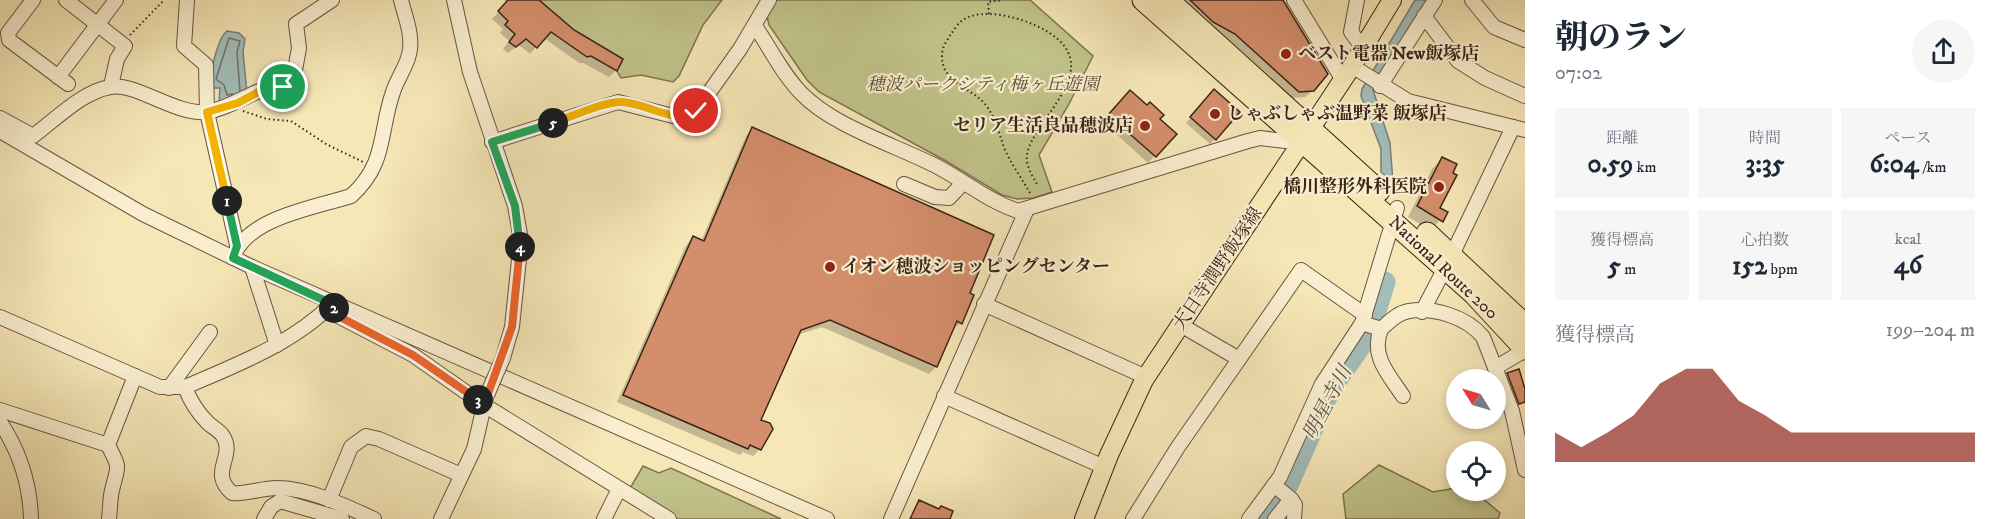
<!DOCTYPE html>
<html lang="ja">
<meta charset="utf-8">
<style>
:root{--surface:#fff;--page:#f6f6f7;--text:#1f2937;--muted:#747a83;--accent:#8f2418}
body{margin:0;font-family:"IM FELL DW Pica","Noto Serif JP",serif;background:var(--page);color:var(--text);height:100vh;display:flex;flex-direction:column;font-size:22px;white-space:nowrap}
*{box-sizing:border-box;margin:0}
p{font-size:20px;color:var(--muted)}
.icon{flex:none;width:33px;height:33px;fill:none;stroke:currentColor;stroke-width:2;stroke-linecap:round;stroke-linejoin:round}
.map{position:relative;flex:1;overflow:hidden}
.details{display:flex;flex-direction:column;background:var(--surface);width:480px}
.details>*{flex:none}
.needle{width:39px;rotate:307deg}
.controls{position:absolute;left:1446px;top:369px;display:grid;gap:12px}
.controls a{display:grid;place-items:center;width:60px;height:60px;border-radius:50%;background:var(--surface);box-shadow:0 3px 9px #0003;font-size:30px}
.pin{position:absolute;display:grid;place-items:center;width:51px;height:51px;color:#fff;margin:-26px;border:3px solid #fff;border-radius:50%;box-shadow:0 2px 6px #0007}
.km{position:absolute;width:30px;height:30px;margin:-15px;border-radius:50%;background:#222;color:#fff;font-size:16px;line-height:30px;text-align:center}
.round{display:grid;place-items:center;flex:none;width:63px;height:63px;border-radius:32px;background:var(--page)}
.summary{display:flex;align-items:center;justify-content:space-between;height:102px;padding:0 30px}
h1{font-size:33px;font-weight:800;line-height:45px}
.metrics{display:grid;grid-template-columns:repeat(3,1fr);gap:9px;height:102px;padding:6px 30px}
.metrics div{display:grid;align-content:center;border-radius:0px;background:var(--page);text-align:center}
.metrics b{font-size:26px;font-weight:800}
.metrics small{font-size:16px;font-weight:400}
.metrics p{font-size:16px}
.chart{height:168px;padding:12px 30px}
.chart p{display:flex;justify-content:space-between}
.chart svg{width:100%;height:108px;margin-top:6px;fill:var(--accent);opacity:.7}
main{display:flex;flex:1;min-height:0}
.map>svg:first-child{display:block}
.green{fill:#c1c48a;stroke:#7e7452;stroke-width:1.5}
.water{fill:#a2bdba;stroke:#79807a;stroke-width:1.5}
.shadow{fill:#0003}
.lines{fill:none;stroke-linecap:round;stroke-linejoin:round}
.shore{stroke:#6e706a;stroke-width:1.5}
.river{stroke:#a2bdba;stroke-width:21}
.building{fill:#d48e6b;stroke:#3b2419;stroke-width:1.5}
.minor-casing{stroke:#6a5540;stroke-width:16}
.major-casing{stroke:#3b2419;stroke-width:20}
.highway-casing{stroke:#3b2419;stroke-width:23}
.path{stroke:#3b2419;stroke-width:2;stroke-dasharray:1.5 3;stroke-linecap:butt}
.minor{stroke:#f9efd0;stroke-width:14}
.major{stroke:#f6e7b7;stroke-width:18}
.highway{stroke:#f6e7b7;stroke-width:21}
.minor-bridge-casing{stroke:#6a5540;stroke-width:16;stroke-linecap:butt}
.minor-bridge{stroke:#f9efd0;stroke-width:14}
.split-1-casing{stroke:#fff;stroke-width:12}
.split-2-casing{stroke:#fff;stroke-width:12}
.split-3-casing{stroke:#fff;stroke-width:12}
.split-4-casing{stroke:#fff;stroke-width:12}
.split-5-casing{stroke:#fff;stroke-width:12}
.split-6-casing{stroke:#fff;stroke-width:12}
.split-1{stroke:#f5b400;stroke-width:8}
.split-2{stroke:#22a559;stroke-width:8}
.split-3{stroke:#f0652b;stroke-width:8}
.split-4{stroke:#f0652b;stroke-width:8}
.split-5{stroke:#22a559;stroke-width:8}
.split-6{stroke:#f5b400;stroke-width:8}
.poi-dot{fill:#8f2418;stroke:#f9efd0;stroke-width:2}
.labels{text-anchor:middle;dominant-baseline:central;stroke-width:4.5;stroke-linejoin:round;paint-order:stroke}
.poi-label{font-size:18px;font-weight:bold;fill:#3b2419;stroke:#f9efd0;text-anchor:start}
.park-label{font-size:18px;font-style:italic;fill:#5c4c35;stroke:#f9efd0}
.street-label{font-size:18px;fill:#3b2419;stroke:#f9efd0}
.water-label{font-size:20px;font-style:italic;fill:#5a5249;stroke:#f9efd0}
</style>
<main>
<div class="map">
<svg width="1525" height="519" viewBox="0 0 1525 519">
<rect width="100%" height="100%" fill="#f6e7b7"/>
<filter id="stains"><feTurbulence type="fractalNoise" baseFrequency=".00333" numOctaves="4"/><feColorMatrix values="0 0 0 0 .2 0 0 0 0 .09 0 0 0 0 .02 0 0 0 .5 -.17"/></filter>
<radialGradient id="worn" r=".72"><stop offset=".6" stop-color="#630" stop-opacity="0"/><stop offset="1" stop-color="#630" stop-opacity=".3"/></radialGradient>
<g class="green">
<path d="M539,0h183l-19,25 -24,51 -6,6 -32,-7 -20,3 -4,-7 6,-12 -49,-29z"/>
<path d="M775,0h255l63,56 -24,48 -30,51 13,37 -19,6 -16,1 -15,-4 -56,-34 -127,-69 -12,-12 -38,-55 -2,-9z"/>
<path d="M1379,465l54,27 23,-4v2l18,1 26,22 -2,6h-152l-3,-25z"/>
<path d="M643,466l16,7 12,-5 110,51h-104l-48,-29z"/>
</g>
<g class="water">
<path d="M1415,0h12l-54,90 17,53 3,39 -12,-10v-23l-20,-53 1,-7z"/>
<path d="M227,31l12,2 6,6 -2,13 4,41 -28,10 1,-15h-11c1,-13 8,-50 18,-57z"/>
</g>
<g class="shadow">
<path d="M504,0h34l78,70 -7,7 -26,-14h-4l-35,-25 -14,16 -11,-9 -11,8 -5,-4 6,-8 -9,-8 3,-4 -11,-10 15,-16z"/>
<path d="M1180,0h101l32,90 -8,7 -13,1z"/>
<path d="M1209,96l6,43 -5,5 -24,-21z"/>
<path d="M1123,99l35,20 16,15 -26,29 -45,-41z"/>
<path d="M752,129l216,164 -7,30 -9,6 -16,38 -7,7 -107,-47 -25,8 -38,85 1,29 -7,7 -10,-4 -3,3 -123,-53 69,-157 7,-7 8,3 45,-105z"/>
<path d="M1442,159l-4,50 8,3 -15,19 -23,-14 24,-48z"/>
<path d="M1518,371l7,31 -9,4 -11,-28z"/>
</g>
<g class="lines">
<path class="shore" d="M233,94l-6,1 -3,-10 -8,-6 13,-41 11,3 -3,11 3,39"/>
<path class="river" d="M1261,519l27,-34 42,-95 39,-56 16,-52"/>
</g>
<g class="building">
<path d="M508,0h31l35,30 49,29 -6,12 -26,-15 -4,1 -36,-25 -14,16 -11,-9 -10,8 -7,-5 6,-8 -10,-9 3,-4 -10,-10z"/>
<path d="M1190,0h93l45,74 -14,17 -15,1 -64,-58 -22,-12z"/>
<path d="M1214,89l26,23 -24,28 -26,-23z"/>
<path d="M1130,90l17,15 3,-3 14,13 -4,4 17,15 -21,23 -48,-42z"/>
<path d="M752,127l242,108 -24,58 4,2 -12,29 -5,-3 -20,46 -107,-47 -29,10 -40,90 9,3 3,6 -12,21 -11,-5 -2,4 -125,-54 70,-159 11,5z"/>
<path d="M1442,157l15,7 -4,9 4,2 -17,33 8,4 -5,10 -26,-16z"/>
<path d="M1519,369l6,20v13l-6,2 -12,-31z"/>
<path d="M919,500l20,9 2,-3 12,5 -3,8h-40z"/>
</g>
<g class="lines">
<g class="minor-casing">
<g id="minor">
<path d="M33,0l-25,33 1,7 59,44"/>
<path d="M66,0l59,46 -8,13 -6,27"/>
<path d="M187,0l-3,46 22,19 1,47 30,133"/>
<path d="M454,0l16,72 45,134 6,34 -9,87 -9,31"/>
<path d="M1294,0l49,80"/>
<path d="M1357,0l-6,32 13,17"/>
<path d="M1472,0l22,27 31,13"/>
<path d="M1424,16l34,45 27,17 40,18"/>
<path d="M755,26c15,22 28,49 47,68 32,33 96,52 136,73 28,15 50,34 80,44l230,-70 12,-3 42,5"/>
<path d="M1352,66l56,35 117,29"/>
<path d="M58,77l58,-77"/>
<path d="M1380,86l55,-86"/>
<path d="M0,118l33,18c23,-17 49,-44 77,-49 26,-5 64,28 97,25 19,-3 35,-14 52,-21 11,-4 24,-2 34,-10l6,-33 -3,-24 36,-24"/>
<path d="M0,131l143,83 109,53 575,252"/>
<path d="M492,142l126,-40 59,15 10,-1 9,-5 44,-62 29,-49"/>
<path d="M904,184l31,13 14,1 14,-15"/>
<path d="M1452,255l61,-128"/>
<path d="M233,258c13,-40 80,-50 118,-62 36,-32 28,-64 42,-104 4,-14 16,-28 17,-43 2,-16 -5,-33 -9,-49"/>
<path d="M252,267l25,78"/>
<path d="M984,304l162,73"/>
<path d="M1422,312l23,-44"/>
<path d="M0,317l160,70h25c51,-22 107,-43 147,-83l6,12 75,39 71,50 185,114"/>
<path d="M1362,323l19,6c8,-7 16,-16 28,-18 25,-4 58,6 74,26l29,74 13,59"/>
<path d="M1179,324l60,35"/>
<path d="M1381,329c-11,27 8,46 22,67"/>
<path d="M1495,368l30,-18"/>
<path d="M185,387c5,14 13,26 23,36 4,4 12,8 15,13 13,21 -15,36 9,57 15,2 31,-6 47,-5 32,1 66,18 95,31"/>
<path d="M169,388l41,-56"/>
<path d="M944,396l160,71"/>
<path d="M0,410l108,35"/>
<path d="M0,422c20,30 30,62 31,97"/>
<path d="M1274,485l17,14 -16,20"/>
<path d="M1291,499l4,6 -1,14"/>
<path d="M329,500l22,-53 15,-11 13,3 82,36"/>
<path d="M109,519c1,-9 1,-20 3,-29 6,-25 9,-20 -4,-45l27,-69"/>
<path d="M264,519l7,-12 9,-6 62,18"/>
<path d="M441,519l33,-70 12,-52"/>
<path d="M604,519l15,-30"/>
<path d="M891,519l136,-310"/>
<path d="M1133,519l45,-72 123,-177 64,45"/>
<path d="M1249,519l31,-42 42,-93 40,-61 35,-115"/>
</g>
</g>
<g class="major-casing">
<path id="major" d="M1084,519l25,-64 35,-75 208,-314 40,-66"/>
</g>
<g class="highway-casing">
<g id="highway">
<path d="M1143,0l331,294 51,55"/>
<path d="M1168,0l211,191"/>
<path d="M1427,233l98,92"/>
</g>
</g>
<g class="path">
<path d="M989,14l-1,-12 15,-2"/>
<path d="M130,35l34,-35"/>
<path d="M243,111l24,8 24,2 35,23 37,18"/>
<path d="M1030,193c-8,-14 -18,-28 -25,-43 -6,-16 -9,-32 -20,-46 -15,-17 -44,-22 -43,-49 0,-8 5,-15 9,-21 3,-4 7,-11 12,-14 24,-17 93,5 105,32 16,33 -35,72 -41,102 -2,11 5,21 10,30"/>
</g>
<use href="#minor" class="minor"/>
<use href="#major" class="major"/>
<use href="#highway" class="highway"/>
<g class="minor-bridge-casing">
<path id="minor-bridge" d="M487,395l16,-37"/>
</g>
<use href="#minor-bridge" class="minor-bridge"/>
</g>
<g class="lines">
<g class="split-1-casing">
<path id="split-1" d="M227,201l-20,-89 31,-9 20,-11 25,-5"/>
</g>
<g class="split-2-casing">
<path id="split-2" d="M227,201l10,45 -4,12 99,46 2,4"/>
</g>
<g class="split-3-casing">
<path id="split-3" d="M334,308l4,8 75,39 65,45"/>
</g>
<g class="split-4-casing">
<path id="split-4" d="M478,400l6,5 28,-78 8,-80"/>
</g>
<g class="split-5-casing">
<path id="split-5" d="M520,247l-5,-41 -23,-64 61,-19"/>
</g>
<g class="split-6-casing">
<path id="split-6" d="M553,123c18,-6 49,-21 67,-21 27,0 51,23 76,9"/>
</g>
<use href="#split-1" class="split-1"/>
<use href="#split-2" class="split-2"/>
<use href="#split-3" class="split-3"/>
<use href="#split-4" class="split-4"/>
<use href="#split-5" class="split-5"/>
<use href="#split-6" class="split-6"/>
</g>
<g class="poi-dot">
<circle cx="1286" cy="54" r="6"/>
<circle cx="1215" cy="114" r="6"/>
<circle cx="1145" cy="126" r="6"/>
<circle cx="1439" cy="187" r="6"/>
<circle cx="830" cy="267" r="6"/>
</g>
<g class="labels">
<g class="poi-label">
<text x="1298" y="54">ベスト電器 New飯塚店</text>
<text x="1227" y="114">しゃぶしゃぶ温野菜 飯塚店</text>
<text x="1133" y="126" text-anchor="end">セリア生活良品穂波店</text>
<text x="1427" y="187" text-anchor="end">橋川整形外科医院</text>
<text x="842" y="267">イオン穂波ショッピングセンター</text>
</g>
<g class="park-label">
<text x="983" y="85">穂波パークシティ梅ヶ丘遊園</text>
</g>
<g class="street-label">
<text transform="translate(1443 268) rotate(43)">National Route 200</text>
<text transform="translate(1218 269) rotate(-56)">大日寺潤野飯塚線</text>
</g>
<g class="water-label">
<text transform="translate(1328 403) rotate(-62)">明星寺川</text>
</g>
</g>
<rect width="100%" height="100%" filter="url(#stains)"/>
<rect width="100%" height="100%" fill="url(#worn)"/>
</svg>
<div class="controls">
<a><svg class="needle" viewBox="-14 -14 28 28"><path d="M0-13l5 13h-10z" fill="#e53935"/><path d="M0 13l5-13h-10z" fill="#747a83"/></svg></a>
<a><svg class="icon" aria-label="locate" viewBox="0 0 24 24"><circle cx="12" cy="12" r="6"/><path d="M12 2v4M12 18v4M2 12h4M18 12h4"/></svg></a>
</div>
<div class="pin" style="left:283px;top:87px;background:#1e9e55"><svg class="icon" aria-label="arrive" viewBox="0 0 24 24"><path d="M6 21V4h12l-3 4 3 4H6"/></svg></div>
<div class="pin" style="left:696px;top:111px;background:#d93025"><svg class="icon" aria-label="check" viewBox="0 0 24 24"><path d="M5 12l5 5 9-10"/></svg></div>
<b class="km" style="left:227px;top:201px">1</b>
<b class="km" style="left:334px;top:308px">2</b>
<b class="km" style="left:478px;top:400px">3</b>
<b class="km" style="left:520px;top:247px">4</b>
<b class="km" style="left:553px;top:123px">5</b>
</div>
<section class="details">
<div class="summary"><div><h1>朝のラン</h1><p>07:02</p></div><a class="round"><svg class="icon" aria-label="share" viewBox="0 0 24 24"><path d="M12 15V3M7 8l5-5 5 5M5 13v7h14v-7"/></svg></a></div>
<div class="metrics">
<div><p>距離</p><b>0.59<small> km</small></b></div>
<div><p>時間</p><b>3:35</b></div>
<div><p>ペース</p><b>6:04<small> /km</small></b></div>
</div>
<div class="metrics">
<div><p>獲得標高</p><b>5<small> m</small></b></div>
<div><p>心拍数</p><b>152<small> bpm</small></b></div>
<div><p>kcal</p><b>46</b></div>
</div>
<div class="chart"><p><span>獲得標高</span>199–204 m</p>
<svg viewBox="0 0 160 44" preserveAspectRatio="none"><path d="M0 44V32L10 38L20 32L30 25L40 12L50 6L60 6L70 19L80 25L90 32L100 32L110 32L120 32L130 32L140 32L150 32L160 32V44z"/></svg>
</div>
</section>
</main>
